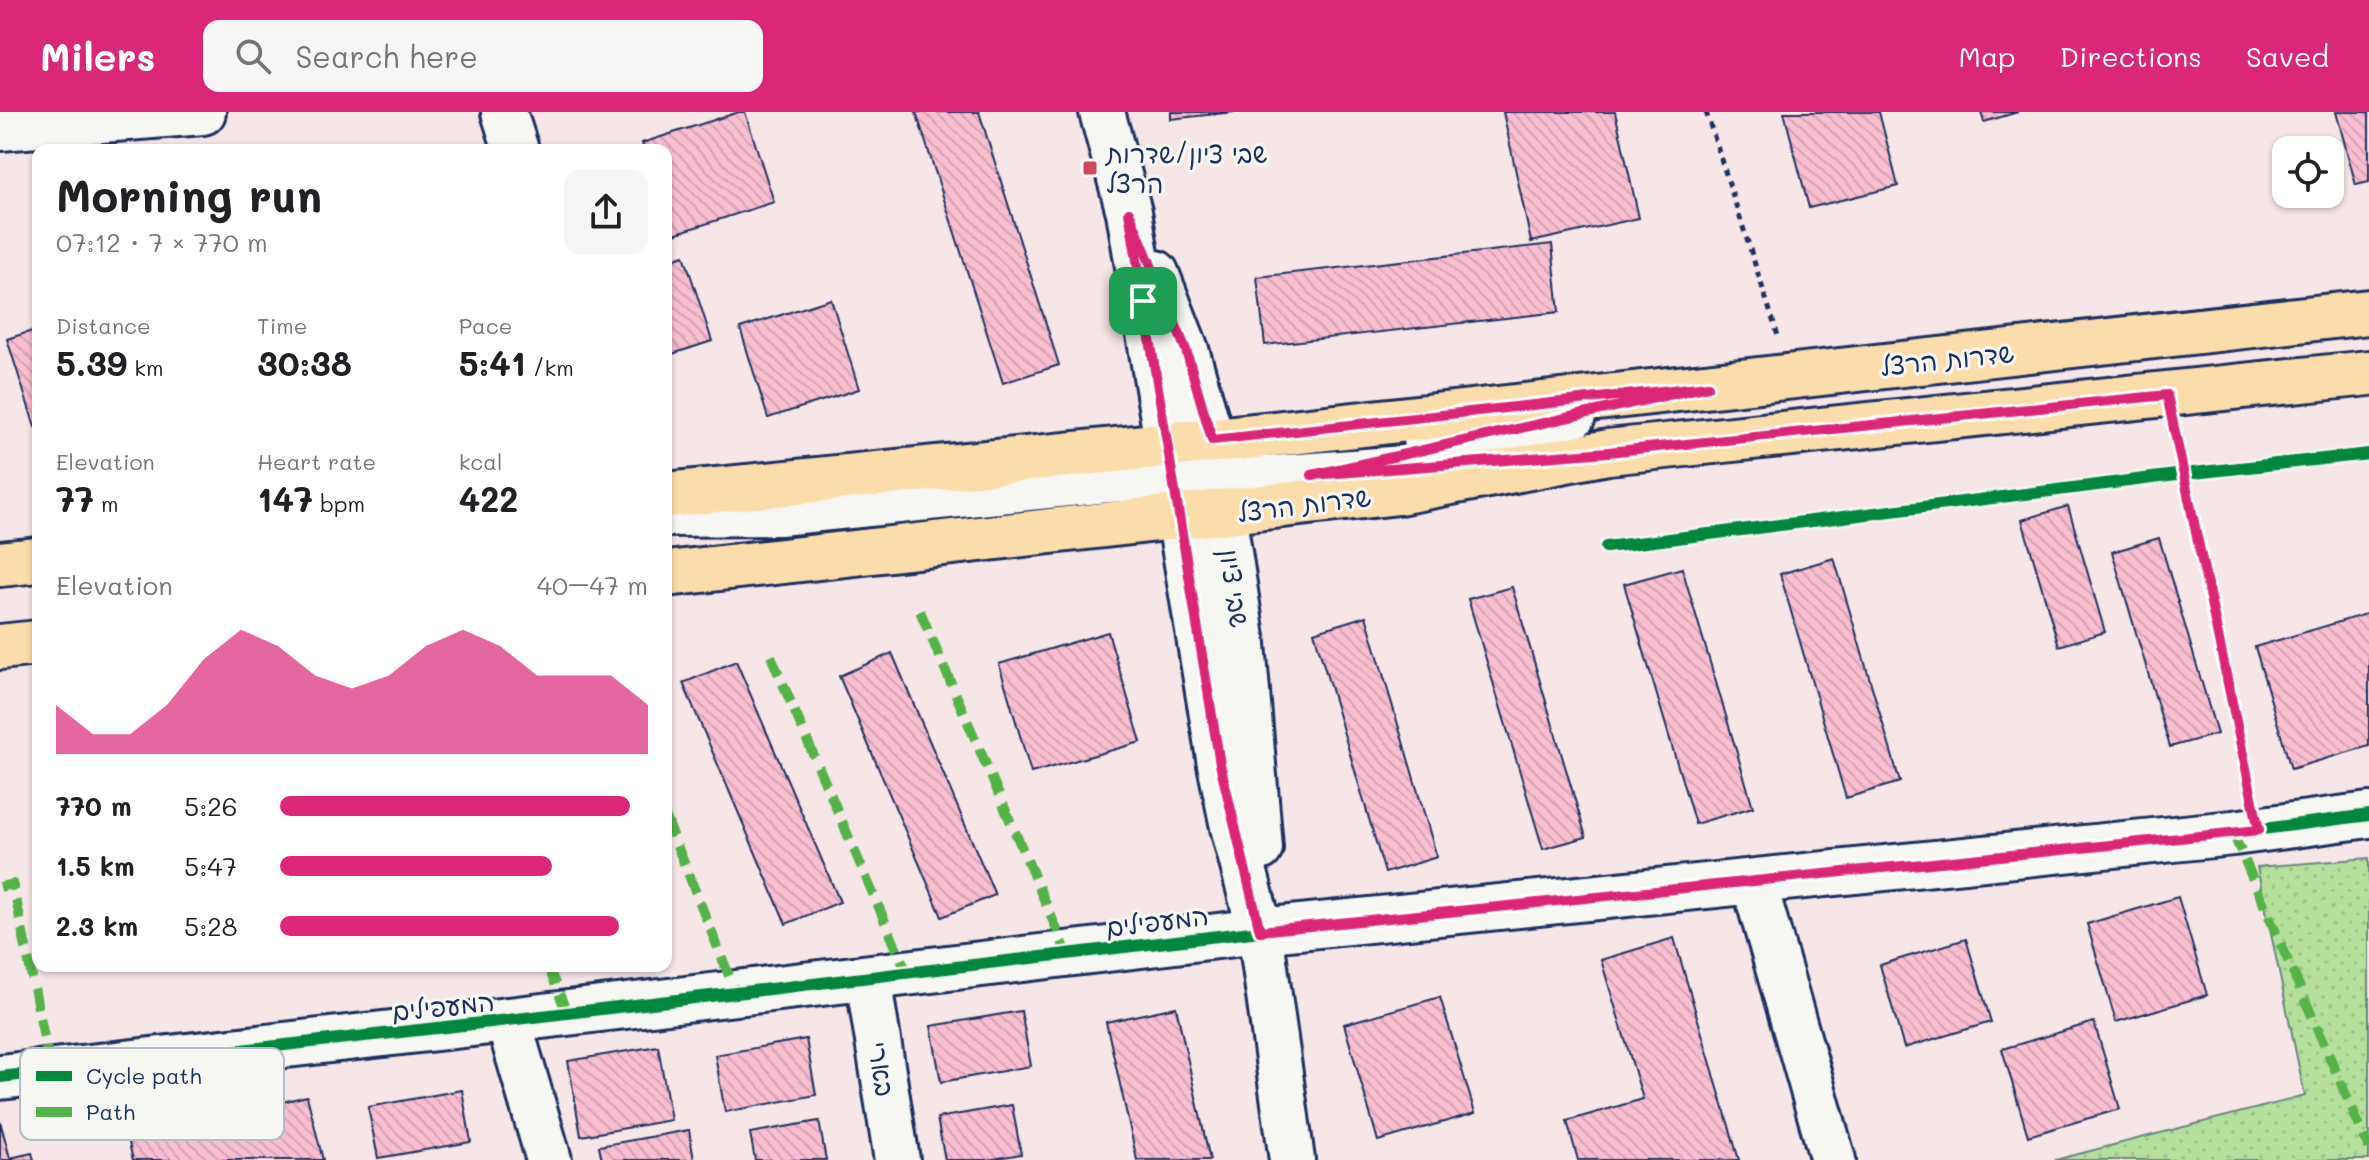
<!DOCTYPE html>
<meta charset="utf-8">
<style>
:root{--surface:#fff;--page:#f6f6f6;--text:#202124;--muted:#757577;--accent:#db2777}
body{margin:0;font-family:Mali,"Playpen Sans Hebrew",sans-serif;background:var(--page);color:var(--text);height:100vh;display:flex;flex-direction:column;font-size:30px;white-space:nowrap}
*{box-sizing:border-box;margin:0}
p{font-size:26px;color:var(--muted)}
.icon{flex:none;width:44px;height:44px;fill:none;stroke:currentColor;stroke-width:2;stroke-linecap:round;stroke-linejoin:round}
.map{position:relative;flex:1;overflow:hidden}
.side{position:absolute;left:32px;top:32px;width:640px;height:828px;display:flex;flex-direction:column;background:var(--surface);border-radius:16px;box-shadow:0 2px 6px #0004}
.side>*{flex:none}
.buttons{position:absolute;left:2272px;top:24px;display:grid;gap:16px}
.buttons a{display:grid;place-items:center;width:72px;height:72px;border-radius:16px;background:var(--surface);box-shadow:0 2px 6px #0004;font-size:40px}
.pin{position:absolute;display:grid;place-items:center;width:68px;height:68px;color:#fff;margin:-34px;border-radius:16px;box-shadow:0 4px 12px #0006}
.round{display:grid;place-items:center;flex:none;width:84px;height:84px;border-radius:16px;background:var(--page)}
.summary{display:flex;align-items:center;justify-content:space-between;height:136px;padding:0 24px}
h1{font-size:44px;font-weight:700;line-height:60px}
.metrics{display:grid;grid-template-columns:repeat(3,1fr);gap:12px;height:136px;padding:8px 24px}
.metrics div{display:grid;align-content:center}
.metrics b{font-size:34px;font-weight:700}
.metrics small{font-size:22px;font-weight:400}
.metrics p{font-size:22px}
.chart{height:224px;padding:16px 24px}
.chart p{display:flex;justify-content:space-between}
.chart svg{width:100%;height:144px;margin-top:8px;fill:var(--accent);opacity:.7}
ul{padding:0 24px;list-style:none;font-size:26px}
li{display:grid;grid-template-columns:128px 96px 1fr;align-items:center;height:60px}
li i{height:20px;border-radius:10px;background:var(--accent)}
header{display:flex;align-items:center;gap:48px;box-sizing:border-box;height:112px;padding:0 40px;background:var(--accent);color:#fff}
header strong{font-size:38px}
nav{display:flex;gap:44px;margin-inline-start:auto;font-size:28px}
.search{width:560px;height:72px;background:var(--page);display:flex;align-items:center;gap:20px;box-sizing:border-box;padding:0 28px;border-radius:16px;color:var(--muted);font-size:30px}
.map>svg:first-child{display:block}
.park{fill:url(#park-dots);stroke:#68877d;stroke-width:2}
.building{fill:url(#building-back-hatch);stroke:#1b2f5e;stroke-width:2}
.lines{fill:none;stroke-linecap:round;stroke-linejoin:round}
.minor-casing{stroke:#1b2f5e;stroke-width:50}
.major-casing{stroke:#1b2f5e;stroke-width:50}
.path{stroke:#1b2f5e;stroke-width:5;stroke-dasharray:6 6;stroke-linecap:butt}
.minor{stroke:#f6f6f2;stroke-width:44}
.major{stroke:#fbddab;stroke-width:44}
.quiet{stroke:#55b248;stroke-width:10;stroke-dasharray:20 10;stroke-linecap:butt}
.cycleway-casing{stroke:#f6f6f2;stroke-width:17}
.cycleway{stroke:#00873e;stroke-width:12}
.route-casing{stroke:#fff;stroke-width:16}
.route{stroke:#db2777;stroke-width:10}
.poi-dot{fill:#d1495b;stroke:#f6f6f2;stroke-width:3}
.labels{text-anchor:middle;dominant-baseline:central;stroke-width:6;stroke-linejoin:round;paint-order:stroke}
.poi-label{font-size:26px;fill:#1b2f5e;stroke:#f6f6f2;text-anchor:start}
.street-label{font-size:26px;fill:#1b2f5e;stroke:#f6f6f2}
.key{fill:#f6f6f2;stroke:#b4bac6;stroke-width:2}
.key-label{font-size:22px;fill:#1b2f5e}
</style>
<header>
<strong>Milers</strong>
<div class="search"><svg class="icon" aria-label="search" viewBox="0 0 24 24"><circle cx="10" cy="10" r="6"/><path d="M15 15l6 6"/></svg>Search here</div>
<nav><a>Map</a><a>Directions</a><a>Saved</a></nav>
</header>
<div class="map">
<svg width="2369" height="1048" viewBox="0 0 2369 1048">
<defs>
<pattern id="park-dots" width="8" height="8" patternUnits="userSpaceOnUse" patternTransform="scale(2)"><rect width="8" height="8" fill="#b5df9c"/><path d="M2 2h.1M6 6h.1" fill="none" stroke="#9bc089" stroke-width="1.8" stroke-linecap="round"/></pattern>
<pattern id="building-back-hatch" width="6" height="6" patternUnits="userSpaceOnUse" patternTransform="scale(2)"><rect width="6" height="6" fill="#f9bfd1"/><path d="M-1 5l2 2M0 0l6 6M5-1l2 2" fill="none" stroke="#d5a4b6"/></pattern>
</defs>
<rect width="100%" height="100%" fill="#f7e6e8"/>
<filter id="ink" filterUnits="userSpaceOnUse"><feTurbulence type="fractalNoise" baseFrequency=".0125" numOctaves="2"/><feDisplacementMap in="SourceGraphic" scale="16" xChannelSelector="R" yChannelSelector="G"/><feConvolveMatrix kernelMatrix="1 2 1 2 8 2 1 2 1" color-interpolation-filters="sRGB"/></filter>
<g filter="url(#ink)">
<path class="park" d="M2369,746v302h-314l250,-64 -48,-229z"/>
<g class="building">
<path d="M739,0h6l29,90 -103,33 -5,-16v-69h-22l-2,-7z"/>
<path d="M916,0h63l80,253 -56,18z"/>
<path d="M1171,0h63l-63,7z"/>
<path d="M1503,0h112l24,106 -108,24z"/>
<path d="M1784,0h95l19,74 -89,22z"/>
<path d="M1981,0h37l-34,10z"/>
<path d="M2336,0h33v70l-13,3z"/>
<path d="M1552,132l7,68 -294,33 -8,-68z"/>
<path d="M684,143l28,86 -46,15v-95z"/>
<path d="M831,187l28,90 -91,29 -28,-90z"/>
<path d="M38,217v97l-3,1 -28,-88z"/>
<path d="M2068,394l37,126 -46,14 -37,-126z"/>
<path d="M2159,426l58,196 -47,13 -58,-195z"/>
<path d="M1834,446l66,224 -54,16 -66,-224z"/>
<path d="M1682,456l71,239 -58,17 -71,-240z"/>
<path d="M1512,475l74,250 -43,12 -75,-250z"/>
<path d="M2369,501v133l-78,23 -36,-122z"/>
<path d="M1366,504l71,241 -52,16 -71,-241z"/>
<path d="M1108,520l33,110 -110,31 -32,-109z"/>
<path d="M892,541l103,242 -53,22 -103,-241z"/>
<path d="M736,549l104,241 -54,22 -103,-241z"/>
<path d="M2178,785l29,98 -91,27 -29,-98z"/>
<path d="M1674,826l65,222h-161l-11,-39 76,-22 -42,-139z"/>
<path d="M1966,827l25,83 -87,26 -24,-83z"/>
<path d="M1440,885l35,116 -97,28 -34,-117z"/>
<path d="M1176,895l34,153h-73l-31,-138z"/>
<path d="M1021,899l10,55 -90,16 -10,-56z"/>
<path d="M2094,910l26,87 -92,27 -26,-87z"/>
<path d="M806,927l10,56 -91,17 -10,-57z"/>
<path d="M658,934l13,74 -90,16 -13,-75z"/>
<path d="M462,978l9,52 -93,16 -10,-51z"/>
<path d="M307,984l16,64h-190l-5,-21z"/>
<path d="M1012,993l9,49 -33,6h-43l-8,-42z"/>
<path d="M0,1009l10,37 22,-5 2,7h-34z"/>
<path d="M819,1009l7,39h-71l-5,-27z"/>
<path d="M689,1018l5,30h-92l-3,-14z"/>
</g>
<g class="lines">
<g class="minor-casing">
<g id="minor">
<path d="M504,0l12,38"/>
<path d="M1102,0l27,100 91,552 13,63 27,104 32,229"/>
<path d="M0,16l203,-16"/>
<path d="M1156,161l30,77 26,90 31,204 17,204"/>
<path d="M1425,337l148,-33"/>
<path d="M666,402l113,-1 328,-33 65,-3 90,2 207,-16"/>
<path d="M1754,771l79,277"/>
<path d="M868,866l29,182"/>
<path d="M508,908l41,140"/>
<path d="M0,965l508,-57 752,-89 973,-98 136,-18"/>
</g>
</g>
<g class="major-casing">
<g id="major">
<path d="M666,383l589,-59 1114,-124"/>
<path d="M0,452l38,-4"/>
<path d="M666,462l733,-82 209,-40 761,-79"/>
<path d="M0,535l38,-4"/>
</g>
</g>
<g class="path">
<path d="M1706,0l73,227"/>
<path d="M2174,319l77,362"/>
</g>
<use href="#minor" class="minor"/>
<use href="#major" class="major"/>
<g class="quiet">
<path d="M920,499l147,342"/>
<path d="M771,544l136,317"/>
<path d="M666,706l70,175"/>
<path d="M2233,721l136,315"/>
<path d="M0,775l13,-3 38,188"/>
<path d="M548,854l19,47"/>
</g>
<g class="cycleway-casing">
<g id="cycleway">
<path d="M1606,435l578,-73 185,-20"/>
<path d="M0,965l508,-57 752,-89 973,-98 136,-18"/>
</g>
</g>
<use href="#cycleway" class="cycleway"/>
</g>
</g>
<g class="lines" filter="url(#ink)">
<g class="route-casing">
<path id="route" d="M1129,100l57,138 26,90 496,-54 -396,89 296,-23 559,-57 92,435 -999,101 -40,-167z"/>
</g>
<use href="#route" class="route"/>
</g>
<rect class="poi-dot" x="1082" y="48" width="16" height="16" rx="4"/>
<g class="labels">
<g class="poi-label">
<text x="1106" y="41">שבי ציון/שדרות<tspan x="1106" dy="30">הרצל</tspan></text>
</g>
<g class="street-label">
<text transform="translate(1947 247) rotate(-6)">שדרות הרצל</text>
<text transform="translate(1304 392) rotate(-7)">שדרות הרצל</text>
<text transform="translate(1235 476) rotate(82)">שבי ציון</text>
<text transform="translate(1157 809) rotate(-7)">המעפילים</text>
<text transform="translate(443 894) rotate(-6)">המעפילים</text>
<text transform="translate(882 957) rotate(81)">בארי</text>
</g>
</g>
<rect x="20" y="936" width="264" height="92" rx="12" class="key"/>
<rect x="36" y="959" width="36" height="10" fill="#00873e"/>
<rect x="36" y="995" width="36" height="10" fill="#55b248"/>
<g class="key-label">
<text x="86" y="972">Cycle path</text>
<text x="86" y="1008">Path</text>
</g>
</svg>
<div class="buttons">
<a><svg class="icon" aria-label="locate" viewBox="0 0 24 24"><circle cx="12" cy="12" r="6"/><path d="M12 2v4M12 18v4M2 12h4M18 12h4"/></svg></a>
</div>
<div class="pin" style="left:1143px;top:189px;background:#1e9e55"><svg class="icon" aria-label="arrive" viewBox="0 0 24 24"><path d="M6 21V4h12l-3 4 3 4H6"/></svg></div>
<section class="side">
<div class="summary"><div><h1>Morning run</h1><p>07:12 · 7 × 770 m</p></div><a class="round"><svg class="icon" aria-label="share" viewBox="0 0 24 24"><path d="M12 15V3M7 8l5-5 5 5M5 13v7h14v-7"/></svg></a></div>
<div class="metrics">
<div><p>Distance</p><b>5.39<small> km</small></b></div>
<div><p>Time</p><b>30:38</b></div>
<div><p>Pace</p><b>5:41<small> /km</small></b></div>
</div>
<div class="metrics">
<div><p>Elevation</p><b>77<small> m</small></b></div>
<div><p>Heart rate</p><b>147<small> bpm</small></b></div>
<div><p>kcal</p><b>422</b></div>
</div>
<div class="chart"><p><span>Elevation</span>40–47 m</p>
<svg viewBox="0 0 160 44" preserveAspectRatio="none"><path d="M0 44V29L10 38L20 38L30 29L40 15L50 6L60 11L70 20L80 24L90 20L100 11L110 6L120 11L130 20L140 20L150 20L160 29V44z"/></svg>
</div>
<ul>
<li><b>770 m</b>5:26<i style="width:95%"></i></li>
<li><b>1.5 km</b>5:47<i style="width:74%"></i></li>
<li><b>2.3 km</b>5:28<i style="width:92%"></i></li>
</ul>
</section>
</div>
